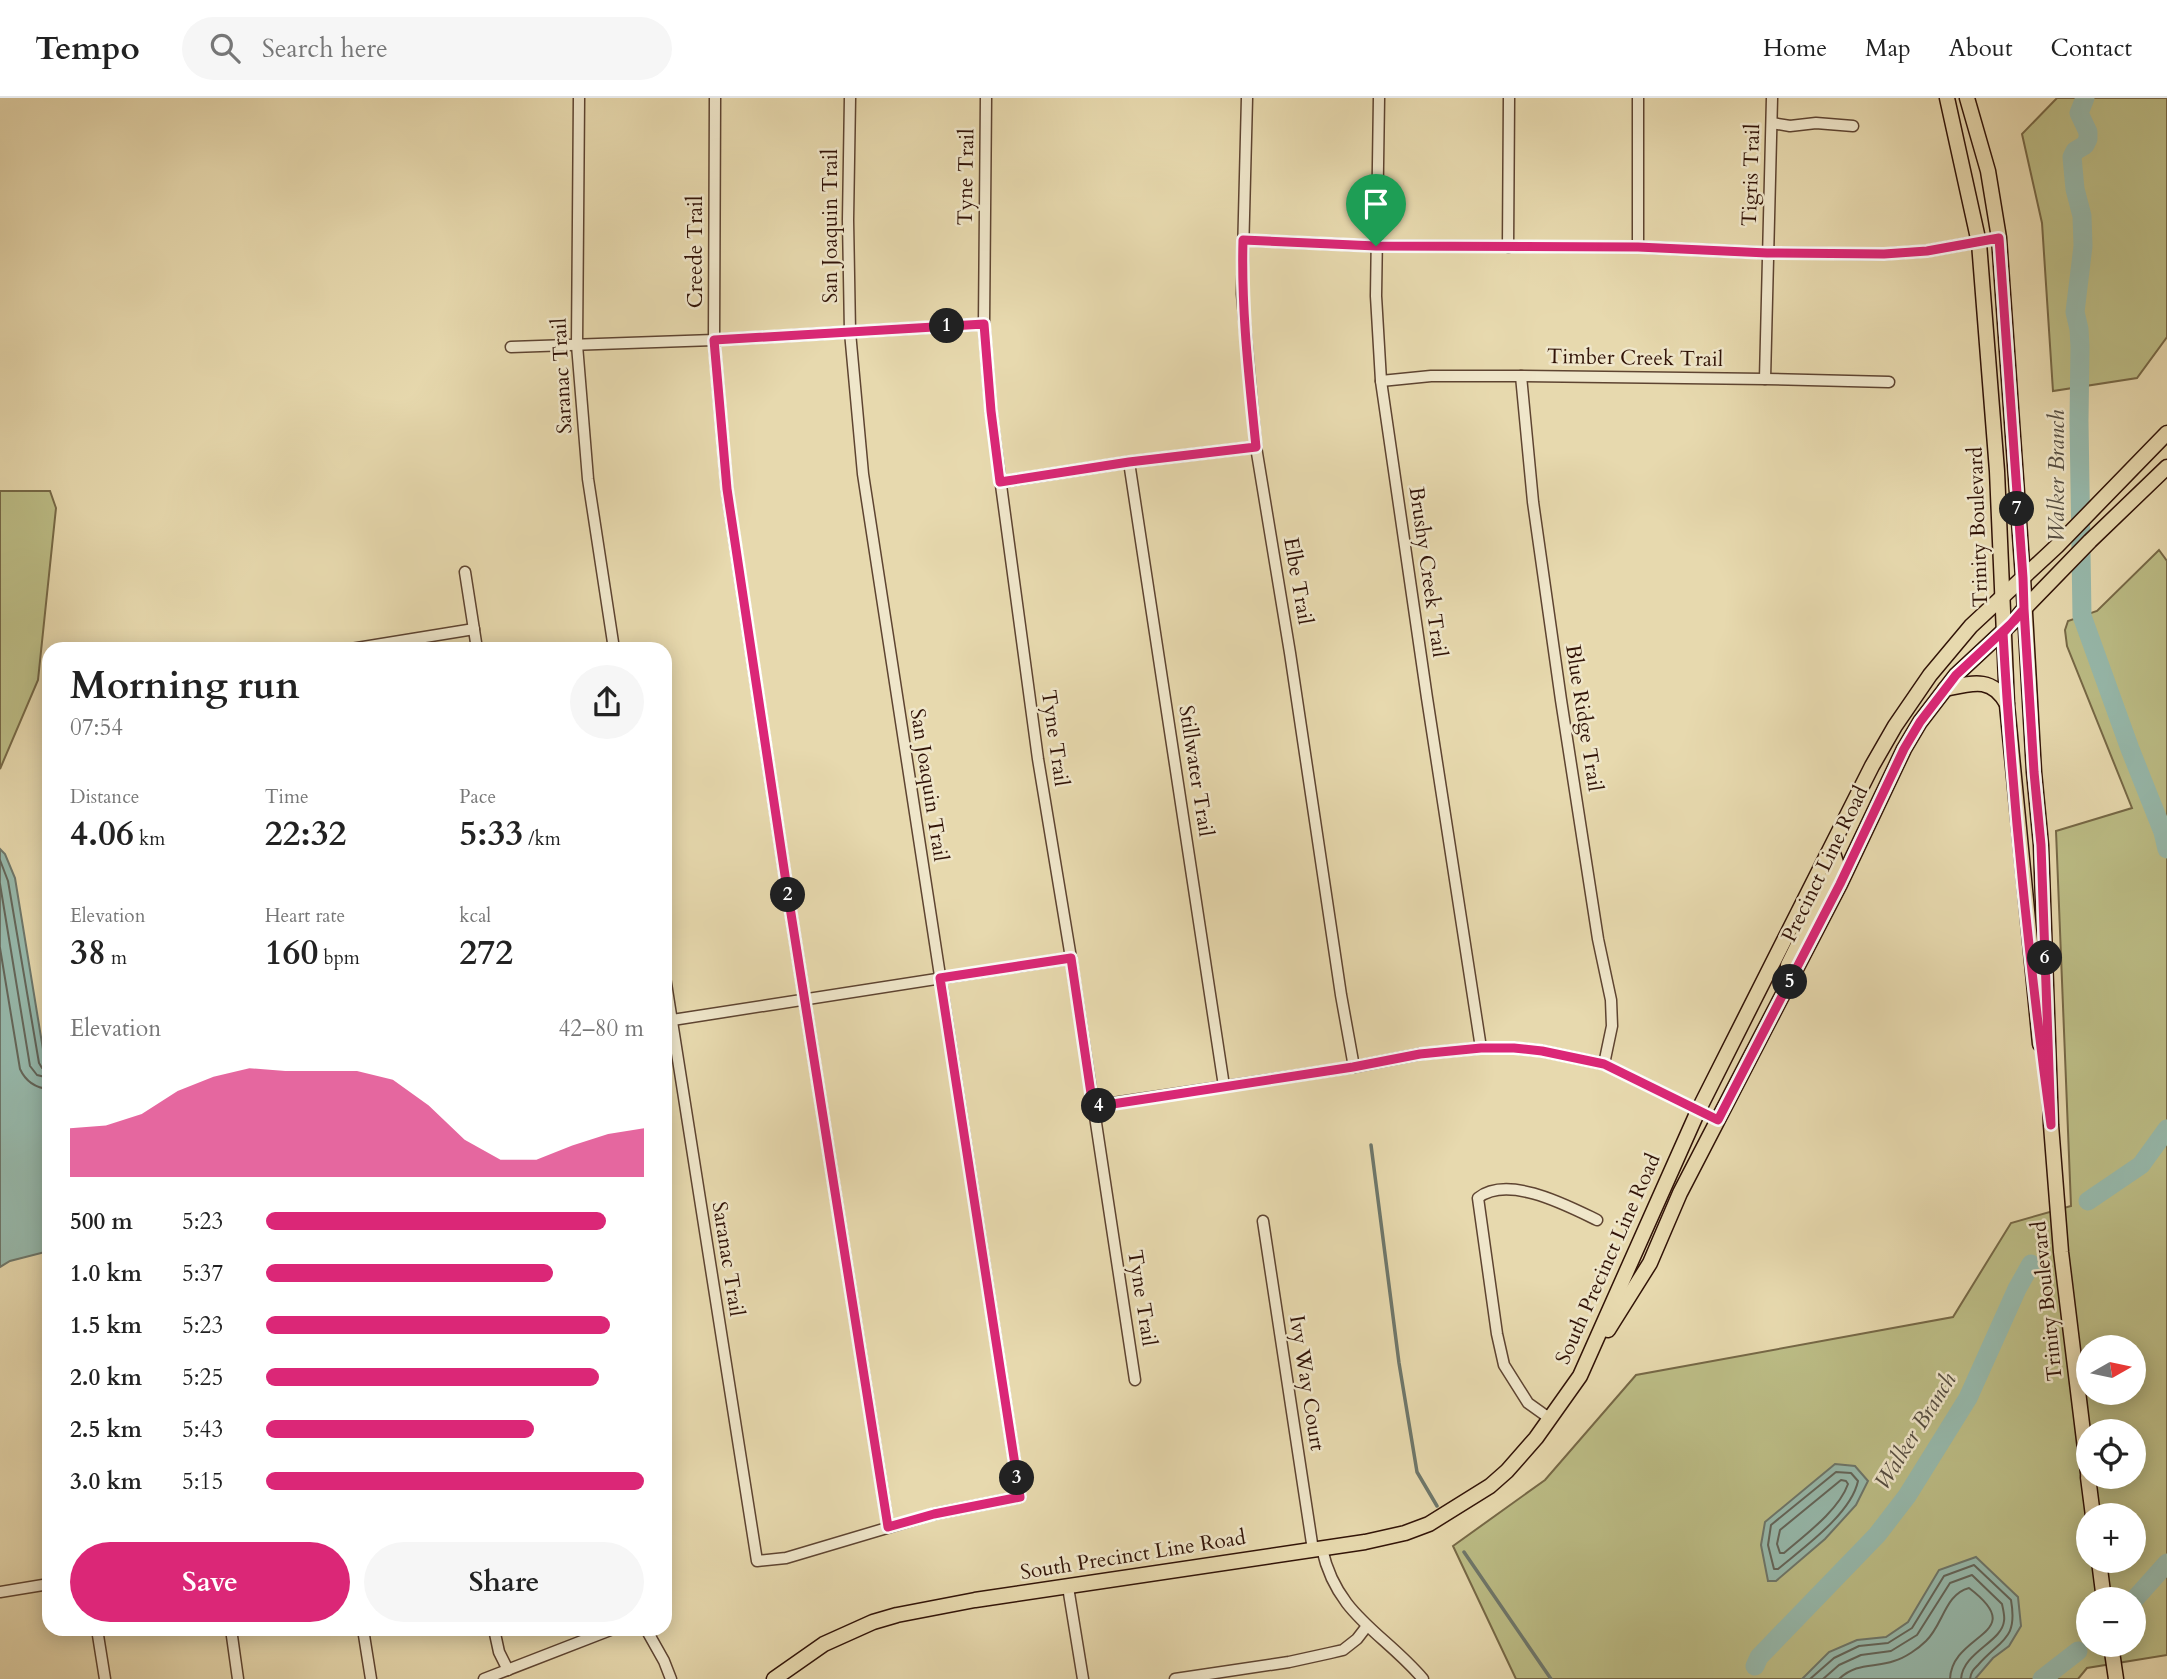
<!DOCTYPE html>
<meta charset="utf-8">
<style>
:root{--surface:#fff;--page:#f6f6f6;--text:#222;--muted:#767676;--line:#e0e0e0;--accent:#db2777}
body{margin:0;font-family:Cardo,serif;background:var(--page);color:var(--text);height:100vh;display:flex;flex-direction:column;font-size:26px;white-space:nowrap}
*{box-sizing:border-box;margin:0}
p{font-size:23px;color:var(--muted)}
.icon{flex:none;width:38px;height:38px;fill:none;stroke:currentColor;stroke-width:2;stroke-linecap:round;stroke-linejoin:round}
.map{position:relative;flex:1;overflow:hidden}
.panel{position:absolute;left:42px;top:544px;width:630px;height:994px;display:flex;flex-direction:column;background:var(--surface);border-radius:21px;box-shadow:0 4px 18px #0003}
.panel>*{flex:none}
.needle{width:46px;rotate:81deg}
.controls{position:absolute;left:2076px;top:1237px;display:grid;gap:14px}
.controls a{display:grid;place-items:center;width:70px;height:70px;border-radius:50%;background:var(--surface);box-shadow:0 4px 18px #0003;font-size:35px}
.pin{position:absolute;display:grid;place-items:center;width:60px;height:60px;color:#fff;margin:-72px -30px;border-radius:50% 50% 50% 0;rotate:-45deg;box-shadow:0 0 7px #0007}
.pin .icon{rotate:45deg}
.km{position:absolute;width:35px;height:35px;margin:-18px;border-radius:50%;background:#222;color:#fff;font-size:19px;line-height:35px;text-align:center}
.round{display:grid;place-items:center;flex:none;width:74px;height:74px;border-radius:37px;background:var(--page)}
.overview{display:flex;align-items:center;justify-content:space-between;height:119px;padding:0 28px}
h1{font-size:38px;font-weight:700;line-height:52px}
.metrics{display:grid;grid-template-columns:repeat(3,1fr);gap:10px;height:119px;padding:7px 28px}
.metrics div{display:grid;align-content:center}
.metrics b{font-size:35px;font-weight:700}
.metrics small{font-size:19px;font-weight:400}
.metrics p{font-size:19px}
.chart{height:196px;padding:14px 28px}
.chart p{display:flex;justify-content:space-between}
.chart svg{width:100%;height:126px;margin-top:7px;fill:var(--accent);opacity:.7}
.action{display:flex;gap:14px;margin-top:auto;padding:14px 28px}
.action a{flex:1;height:80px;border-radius:42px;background:var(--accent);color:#fff;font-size:28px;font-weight:700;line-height:80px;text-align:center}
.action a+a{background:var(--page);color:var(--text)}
ul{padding:0 28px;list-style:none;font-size:23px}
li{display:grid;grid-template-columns:112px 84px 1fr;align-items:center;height:52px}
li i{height:18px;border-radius:9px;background:var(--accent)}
header{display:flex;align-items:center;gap:42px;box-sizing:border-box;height:98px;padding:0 35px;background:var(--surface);border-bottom:2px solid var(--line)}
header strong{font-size:33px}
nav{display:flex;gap:38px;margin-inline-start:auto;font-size:24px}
.search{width:490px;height:63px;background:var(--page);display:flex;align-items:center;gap:18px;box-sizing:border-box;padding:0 24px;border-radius:38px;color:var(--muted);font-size:26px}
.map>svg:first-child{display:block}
.green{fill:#bcbd86;stroke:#766846;stroke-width:2;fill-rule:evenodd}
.water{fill:#97baad;stroke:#6e776b;stroke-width:2}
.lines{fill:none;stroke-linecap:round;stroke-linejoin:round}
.shore{stroke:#64665a;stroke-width:2}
.stream{stroke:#6e776b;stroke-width:3.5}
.river{stroke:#97baad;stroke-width:19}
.minor-casing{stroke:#5e4431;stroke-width:13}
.major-casing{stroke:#311307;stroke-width:17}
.minor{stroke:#efe6ca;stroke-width:10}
.major{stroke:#e7d9ae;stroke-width:14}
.route-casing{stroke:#fff;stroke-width:14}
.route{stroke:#db2777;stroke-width:9}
.labels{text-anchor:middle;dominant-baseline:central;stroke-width:5;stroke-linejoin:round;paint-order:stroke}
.street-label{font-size:21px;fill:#311307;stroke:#efe6ca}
.water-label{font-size:23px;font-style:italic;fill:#554d41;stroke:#efe6ca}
</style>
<header>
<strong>Tempo</strong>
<div class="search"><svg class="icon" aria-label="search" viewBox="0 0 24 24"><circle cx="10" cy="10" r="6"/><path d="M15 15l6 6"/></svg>Search here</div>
<nav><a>Home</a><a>Map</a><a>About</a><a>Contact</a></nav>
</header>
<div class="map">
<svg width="2167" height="1581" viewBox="0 0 2167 1581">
<rect width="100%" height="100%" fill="#e7d9ae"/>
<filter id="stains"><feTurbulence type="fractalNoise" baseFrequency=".00286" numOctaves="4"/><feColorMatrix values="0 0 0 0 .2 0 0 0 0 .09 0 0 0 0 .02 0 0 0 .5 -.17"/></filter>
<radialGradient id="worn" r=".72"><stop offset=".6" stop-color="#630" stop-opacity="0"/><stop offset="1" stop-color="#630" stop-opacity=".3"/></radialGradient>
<g class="green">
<path d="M2057,0h110v239l-30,41 -84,13 -11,-168 -20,-89z"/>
<path d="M0,393h50l6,17 -18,172 -38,89z"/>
<path d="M2159,452l8,11v1094l-80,13 -9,11h-562l-63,-133 92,-66 91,-105 317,-58 58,-94 60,-17 -15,-375 76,-23 -65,-162 -2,-16 3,-9 29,-10zM2088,1250h45v45h-45zM2088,1334h45v45h-45zM2088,1418h45v45h-45zM2088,1502h45v45h-45z"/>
</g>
<g class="water">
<path d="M0,751l5,5 10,24 34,208v165l-39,10 -10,6z"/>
<path d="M1835,1366l20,2 13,15 -12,24 -31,34 -49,42h-8l-7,-36 4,-23z"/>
<path d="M1976,1459l42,40 3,29 -12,20 -16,12 -18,21h-173l27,-27 28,-12 29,-3 22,-15 31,-52z"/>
</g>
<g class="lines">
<g class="shore">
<path d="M0,762l8,21 31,182 3,5 7,2"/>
<path d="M0,786l30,182 7,9 12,3"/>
<path d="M0,850l20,121c6,13 15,19 29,20"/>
<path d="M1836,1374l15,1 7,8c-7,33 -54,66 -80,88h-4l-6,-24 3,-20z"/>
<path d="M1841,1382l5,1 2,3c-9,26 -43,51 -64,69h-4l-3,-9 3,-14z"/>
<path d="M1810,1581l24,-21 25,-12 29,-3 24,-15 32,-52 30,-11 37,35c7,40 -10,39 -33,65 -5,5 -7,7 -8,14"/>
<path d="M1823,1581l16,-14 22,-10 30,-4 26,-16 33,-52 22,-8 30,29c1,5 3,12 2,17 -2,21 -41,31 -43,58"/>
<path d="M1839,1581c18,-17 35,-11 55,-18 11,-3 25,-13 32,-20 17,-16 19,-47 43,-53 62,47 -17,44 -19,91"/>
</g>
<g class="stream">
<path d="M1371,1047l28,218 18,109 20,34"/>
<path d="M1464,1454l87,127"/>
</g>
<g class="river">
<path d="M2085,0l-6,15 9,19v7l-3,6 -10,6 -3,6 3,32 7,27 1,30 -8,66 4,17 1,18 -1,74 3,195 48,133 33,83 4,17"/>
<path d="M2088,1103l53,-36 26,-36"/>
<path d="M2133,1503l34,-38"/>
<path d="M1755,1568l4,-9 118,-122 30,-39 61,-98 49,-109 14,-25"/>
<path d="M2042,1581l36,-28"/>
</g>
<g class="minor-casing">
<g id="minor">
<path d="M579,0l-2,247 11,134 26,170"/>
<path d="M715,0l-1,242 13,150 59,392 102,644"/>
<path d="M986,0l-2,226 7,87 47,348 33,199 64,422"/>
<path d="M1247,0l-5,196 14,153 34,206 51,342 13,72"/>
<path d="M1379,0l-3,198 5,85 46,317 54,350"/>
<path d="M1772,25l18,3 26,-3 37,3"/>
<path d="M1243,142l133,6 262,1 129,6 117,1 43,-3 72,-13"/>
<path d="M1508,149l1,-149"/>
<path d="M1638,149v-149"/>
<path d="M511,249l203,-7 270,-16"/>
<path d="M1521,278l12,126 28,198 37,239 13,61 1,26 -8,38"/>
<path d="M1765,281l7,-281"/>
<path d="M1381,283l50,-5h90l244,3 124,3"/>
<path d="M1129,364l95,624"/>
<path d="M1001,384l128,-20 127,-15"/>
<path d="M465,474l12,77"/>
<path d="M351,551l123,-20"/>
<path d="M665,879l92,584 29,-3 148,-44 86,-17 -157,-1023 -13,-142 -2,-112 2,-122"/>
<path d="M666,923l405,-63"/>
<path d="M1093,1008l261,-39 66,-13 61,-6h33l28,3 62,13 114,56"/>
<path d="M1263,1123l50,329"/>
<path d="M1549,1320l-21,-15 -24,-38 -7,-31 -19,-136c30,-24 90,8 119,22"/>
<path d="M1322,1451c15,67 61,83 101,130"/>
<path d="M1068,1489l15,92"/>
<path d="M0,1494l49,-8"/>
<path d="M97,1531l8,50"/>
<path d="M231,1531l7,50"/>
<path d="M363,1531l8,50"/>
<path d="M494,1531l5,23 9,18"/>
<path d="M646,1531l18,32 7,18"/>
<path d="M484,1581l129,-50"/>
<path d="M1175,1581l114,-17 41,-9 13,-3 14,-11 10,-13"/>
</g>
</g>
<g class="major-casing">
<g id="major">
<path d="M1947,0l32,145 18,228 10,234 33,339"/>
<path d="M1967,0l21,73 11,67 24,340 11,194 7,73 10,280 10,127 27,221"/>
<path d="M1945,591c27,-6 47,-13 62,15"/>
<path d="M1788,867l49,-99 -3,-10 -6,-2"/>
<path d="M1608,1232l42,-67 30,-70 160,-309 64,-135 16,-27 36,-47 59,-55 9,-11 66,-68 77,-74"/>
<path d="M2088,1379l5,39"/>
<path d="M2099,1463l5,39"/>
<path d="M2111,1547l5,34"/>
<path d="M774,1581l50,-35 49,-22 24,-7 78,-15 390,-58 40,-9 24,-9 61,-38 17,-15 29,-33 44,-62 118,-265 174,-345 23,-40 35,-51 41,-49 86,-80 110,-113"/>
</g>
</g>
<use href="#minor" class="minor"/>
<use href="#major" class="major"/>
</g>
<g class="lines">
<g class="route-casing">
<path id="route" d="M1376,148l-133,-6c-2,69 6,137 13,207l-127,15 -129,20 -9,-71 -7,-87 -270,16 13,149 59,393 102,645 46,-13 86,-17 -80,-519 131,-20 22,149 260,-40 67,-13 61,-6h33l28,3 62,13 114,56 122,-236 64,-135 16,-27 36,-47 59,-55 9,-11 10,163 7,73 10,280c-22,-164 -39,-328 -48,-492l21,-24 -1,-31 -24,-340 -72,13 -43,3 -117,-1 -129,-6 -262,-1"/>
</g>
<use href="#route" class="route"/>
</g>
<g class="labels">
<g class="street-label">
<text transform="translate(1751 77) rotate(-88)">Tigris Trail</text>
<text transform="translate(966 79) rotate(-89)">Tyne Trail</text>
<text transform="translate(830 128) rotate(-90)">San Joaquin Trail</text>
<text transform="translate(695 154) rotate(-90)">Creede Trail</text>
<text transform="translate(1635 260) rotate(1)">Timber Creek Trail</text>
<text transform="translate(562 278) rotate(-93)">Saranac Trail</text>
<text transform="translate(1978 429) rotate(-92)">Trinity Boulevard</text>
<text transform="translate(1428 474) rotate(82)">Brushy Creek Trail</text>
<text transform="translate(1298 483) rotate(80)">Elbe Trail</text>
<text transform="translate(1584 620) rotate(81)">Blue Ridge Trail</text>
<text transform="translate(1055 640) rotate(82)">Tyne Trail</text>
<text transform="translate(1196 673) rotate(81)">Stillwater Trail</text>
<text transform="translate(929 687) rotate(81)">San Joaquin Trail</text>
<text transform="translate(1825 766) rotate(-64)">Precinct Line Road</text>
<text transform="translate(728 1161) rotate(81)">Saranac Trail</text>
<text transform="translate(1608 1161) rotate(-66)">South Precinct Line Road</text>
<text transform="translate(1142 1200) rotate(81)">Tyne Trail</text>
<text transform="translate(2047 1203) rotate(-96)">Trinity Boulevard</text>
<text transform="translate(1307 1285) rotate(81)">Ivy Way Court</text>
<text transform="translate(1133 1457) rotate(-9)">South Precinct Line Road</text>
</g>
<g class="water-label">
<text transform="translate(2056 378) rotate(-90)">Walker Branch</text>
<text transform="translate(1915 1333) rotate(-58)">Walker Branch</text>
</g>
</g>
<rect width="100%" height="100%" filter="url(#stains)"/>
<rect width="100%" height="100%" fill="url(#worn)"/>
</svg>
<div class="controls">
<a><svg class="needle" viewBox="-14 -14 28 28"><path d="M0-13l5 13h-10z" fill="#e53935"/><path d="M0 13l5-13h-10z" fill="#767676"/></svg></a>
<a><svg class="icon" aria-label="locate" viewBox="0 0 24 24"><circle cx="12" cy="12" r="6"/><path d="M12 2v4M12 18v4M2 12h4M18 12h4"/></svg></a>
<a>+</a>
<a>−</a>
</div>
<div class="pin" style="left:1376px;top:148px;background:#1e9e55"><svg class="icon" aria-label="arrive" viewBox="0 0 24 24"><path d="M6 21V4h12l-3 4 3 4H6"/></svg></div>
<b class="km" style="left:947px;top:228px">1</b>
<b class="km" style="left:788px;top:797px">2</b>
<b class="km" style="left:1017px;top:1380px">3</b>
<b class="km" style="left:1099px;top:1008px">4</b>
<b class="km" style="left:1790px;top:884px">5</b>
<b class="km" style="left:2045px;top:860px">6</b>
<b class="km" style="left:2017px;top:411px">7</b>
<section class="panel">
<div class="overview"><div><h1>Morning run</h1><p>07:54</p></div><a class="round"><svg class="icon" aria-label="share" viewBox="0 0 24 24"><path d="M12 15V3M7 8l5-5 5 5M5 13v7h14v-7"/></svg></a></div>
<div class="metrics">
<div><p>Distance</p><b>4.06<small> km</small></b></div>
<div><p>Time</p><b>22:32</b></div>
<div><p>Pace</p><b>5:33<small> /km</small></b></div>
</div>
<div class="metrics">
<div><p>Elevation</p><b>38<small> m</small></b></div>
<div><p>Heart rate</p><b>160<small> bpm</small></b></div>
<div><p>kcal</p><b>272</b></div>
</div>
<div class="chart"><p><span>Elevation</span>42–80 m</p>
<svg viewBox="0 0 160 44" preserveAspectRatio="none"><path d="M0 44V27L10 26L20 22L30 14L40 9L50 6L60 7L70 7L80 7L90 10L100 19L110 31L120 38L130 38L140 33L150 29L160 27V44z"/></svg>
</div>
<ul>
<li><b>500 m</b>5:23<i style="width:90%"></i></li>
<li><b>1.0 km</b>5:37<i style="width:76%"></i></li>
<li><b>1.5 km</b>5:23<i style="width:91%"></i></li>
<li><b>2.0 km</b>5:25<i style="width:88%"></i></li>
<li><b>2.5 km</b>5:43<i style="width:71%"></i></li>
<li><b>3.0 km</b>5:15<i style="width:100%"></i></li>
</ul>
<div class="action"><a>Save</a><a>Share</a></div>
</section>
</div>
